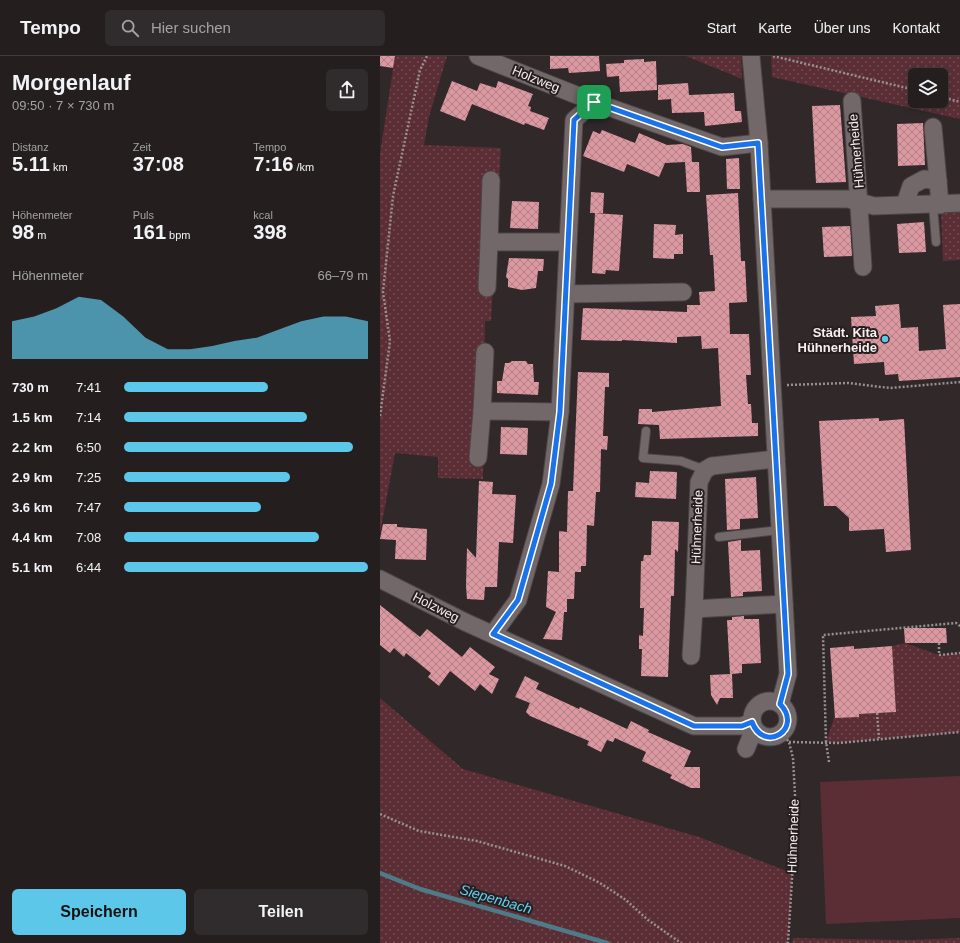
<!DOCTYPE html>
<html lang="de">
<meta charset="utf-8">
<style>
:root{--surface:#241e1f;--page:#302b2c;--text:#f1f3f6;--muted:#a3a2a4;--line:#413c3d;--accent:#5cc7e8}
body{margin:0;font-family:Arial,sans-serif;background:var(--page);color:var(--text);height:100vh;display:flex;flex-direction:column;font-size:15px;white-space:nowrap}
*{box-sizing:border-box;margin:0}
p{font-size:13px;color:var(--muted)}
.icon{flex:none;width:22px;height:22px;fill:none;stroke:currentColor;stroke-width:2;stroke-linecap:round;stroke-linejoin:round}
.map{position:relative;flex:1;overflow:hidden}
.sheet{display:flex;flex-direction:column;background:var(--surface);width:380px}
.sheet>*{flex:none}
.fabs{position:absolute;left:528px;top:12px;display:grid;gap:8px}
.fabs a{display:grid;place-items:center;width:40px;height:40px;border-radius:6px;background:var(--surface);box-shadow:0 2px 6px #0003,0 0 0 1px var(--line);font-size:20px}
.pin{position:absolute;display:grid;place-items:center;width:34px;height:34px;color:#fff;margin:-17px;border-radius:8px;box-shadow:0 2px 6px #0006}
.round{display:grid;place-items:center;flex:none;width:42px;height:42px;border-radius:6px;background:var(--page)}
.head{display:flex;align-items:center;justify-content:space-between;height:68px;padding:0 12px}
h1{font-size:22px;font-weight:800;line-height:30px}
.stats{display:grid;grid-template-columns:repeat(3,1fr);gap:6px;height:68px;padding:4px 12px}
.stats div{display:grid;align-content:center}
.stats b{font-size:20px;font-weight:800}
.stats small{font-size:11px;font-weight:400}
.stats p{font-size:11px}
.chart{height:112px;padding:8px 12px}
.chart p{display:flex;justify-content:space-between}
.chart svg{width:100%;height:72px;margin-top:4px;fill:var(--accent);opacity:.7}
.button{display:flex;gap:8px;margin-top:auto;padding:8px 12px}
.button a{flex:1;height:46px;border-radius:6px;background:var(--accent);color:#111;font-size:16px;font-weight:800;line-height:46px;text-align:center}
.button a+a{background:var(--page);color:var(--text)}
ul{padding:0 12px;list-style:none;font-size:13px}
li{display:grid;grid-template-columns:64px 48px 1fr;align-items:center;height:30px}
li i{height:10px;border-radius:5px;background:var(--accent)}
header{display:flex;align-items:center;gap:24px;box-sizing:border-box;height:56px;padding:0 20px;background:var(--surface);border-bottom:1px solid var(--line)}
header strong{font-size:19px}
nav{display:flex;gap:22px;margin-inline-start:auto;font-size:14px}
.search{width:280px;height:36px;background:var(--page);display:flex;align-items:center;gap:10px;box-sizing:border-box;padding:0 14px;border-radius:6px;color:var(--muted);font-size:15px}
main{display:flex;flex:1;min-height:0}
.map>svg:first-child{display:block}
.grass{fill:url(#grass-dots);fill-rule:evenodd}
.garden{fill:#5b2e36}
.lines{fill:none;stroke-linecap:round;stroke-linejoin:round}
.stream{stroke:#4e7b87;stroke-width:4.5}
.building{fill:url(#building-cross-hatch)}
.service-casing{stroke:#4d4647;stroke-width:10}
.minor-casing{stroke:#4d4647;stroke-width:19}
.path{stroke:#989192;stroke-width:2.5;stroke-dasharray:2 2;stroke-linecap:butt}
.service{stroke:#726869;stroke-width:8}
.minor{stroke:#726869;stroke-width:17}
.route-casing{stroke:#fff;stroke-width:8}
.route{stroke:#1a73e8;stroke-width:5}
.poi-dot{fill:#5cc7e8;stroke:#261e1f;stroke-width:1.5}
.labels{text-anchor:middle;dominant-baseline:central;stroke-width:4;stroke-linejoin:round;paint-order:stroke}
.street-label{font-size:13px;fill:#f5eff0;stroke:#261e1f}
.poi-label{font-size:13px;font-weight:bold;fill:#f5eff0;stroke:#261e1f;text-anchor:end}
.water-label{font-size:14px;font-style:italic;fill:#60d1f3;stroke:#261e1f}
</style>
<header>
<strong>Tempo</strong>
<div class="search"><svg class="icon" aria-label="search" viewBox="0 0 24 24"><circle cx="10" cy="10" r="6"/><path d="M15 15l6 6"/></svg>Hier suchen</div>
<nav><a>Start</a><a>Karte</a><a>Über uns</a><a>Kontakt</a></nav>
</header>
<main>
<section class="sheet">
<div class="head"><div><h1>Morgenlauf</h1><p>09:50 · 7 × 730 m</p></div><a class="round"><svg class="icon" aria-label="share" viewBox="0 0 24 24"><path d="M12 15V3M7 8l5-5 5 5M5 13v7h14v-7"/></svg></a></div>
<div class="stats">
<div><p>Distanz</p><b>5.11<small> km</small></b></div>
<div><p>Zeit</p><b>37:08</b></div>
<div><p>Tempo</p><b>7:16<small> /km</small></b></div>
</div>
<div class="stats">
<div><p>Höhenmeter</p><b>98<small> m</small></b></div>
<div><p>Puls</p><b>161<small> bpm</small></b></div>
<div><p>kcal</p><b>398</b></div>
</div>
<div class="chart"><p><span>Höhenmeter</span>66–79 m</p>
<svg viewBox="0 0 160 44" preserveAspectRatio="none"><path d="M0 44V21L10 18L20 13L30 6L40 8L50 18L60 31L70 38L80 38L90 36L100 33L110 31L120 26L130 21L140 18L150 18L160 21V44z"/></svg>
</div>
<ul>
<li><b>730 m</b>7:41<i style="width:59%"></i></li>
<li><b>1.5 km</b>7:14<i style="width:75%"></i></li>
<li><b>2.2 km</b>6:50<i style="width:94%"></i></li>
<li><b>2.9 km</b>7:25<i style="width:68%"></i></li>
<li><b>3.6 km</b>7:47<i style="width:56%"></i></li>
<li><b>4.4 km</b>7:08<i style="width:80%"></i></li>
<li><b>5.1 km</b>6:44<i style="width:100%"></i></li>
</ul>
<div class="button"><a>Speichern</a><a>Teilen</a></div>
</section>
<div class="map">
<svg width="580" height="887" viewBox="0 0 580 887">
<defs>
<pattern id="grass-dots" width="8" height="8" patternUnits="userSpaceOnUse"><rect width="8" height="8" fill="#5b2e36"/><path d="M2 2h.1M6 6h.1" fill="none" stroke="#734d53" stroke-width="1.8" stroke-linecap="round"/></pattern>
<pattern id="building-cross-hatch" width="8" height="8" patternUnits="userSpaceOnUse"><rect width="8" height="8" fill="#dc98a1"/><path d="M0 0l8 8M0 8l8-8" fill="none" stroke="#b08086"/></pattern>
</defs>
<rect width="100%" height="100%" fill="#302829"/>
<g class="grass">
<path d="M15,0h52l-18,61 -5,28 77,3 -10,173h-6l-2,158 -45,-1v-21l-43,-4 -15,80v-379z"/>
<path d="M306,0h55l1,23z"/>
<path d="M391,0h189v63l-188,-42zM535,19h26v26h-26z"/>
<path d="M580,153v51l-17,1 -2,-51z"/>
<path d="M525,587l34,12 21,-2v79l-121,11 -13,-1 8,-24 24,-1 1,-3 37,-2 -4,-66z"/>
<path d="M0,642l83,71 236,68 93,36 -4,70h-408z"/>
<path d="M413,882l115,2 52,-2v5h-168z"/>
</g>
<path class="garden" d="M580,720v142l-134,6 -6,-142z"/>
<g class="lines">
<path class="stream" d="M0,817l40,16 187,54"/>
</g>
<g class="building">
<path d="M0,0h15l-2,12 -13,-2z"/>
<path d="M170,0h49l1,15 -31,2 -1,-5 -18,1z"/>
<path d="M264,3v3l12,-1 1,29 -37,2 -1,-16 -12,1 -1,-13 18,-1v-3z"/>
<path d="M72,25l25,10 3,-8 16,5 2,-7 35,13 -5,12 3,1 -1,4 19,7 -5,12 -19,-7 -1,2 -52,-21 -7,17 -25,-10z"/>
<path d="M308,27l1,12 45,-2 1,18h6l1,11 -37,4 -1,-14 -32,1 -1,-14 -13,1v-15z"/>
<path d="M460,49l6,77 -30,1 -4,-77z"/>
<path d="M543,67l2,42 -27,1 -1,-42z"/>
<path d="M222,74l33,13 4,-10 28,12 16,-1 8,3 1,15h7l1,30h-13l-2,-30 -20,1 -6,14 -32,-13 -3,8 -41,-16 10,-25 7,3z"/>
<path d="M359,102l1,31h-13l-1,-30z"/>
<path d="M211,136l13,1 -1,20h-13z"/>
<path d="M358,137l3,68h4l2,41 -18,1 1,31h19l2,41h-5l2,29h3l1,19h6v13l-98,3 -1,-14 -21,-1 1,-15h13v3l69,-6 -3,-58 -16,1 -1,-13 -24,1v6l-55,-3v1l-41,-1 2,-32 104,4v-7h13l-1,-13 16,-1 -2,-36h-3l-4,-60z"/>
<path d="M132,145l27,1 -1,27 -28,-1z"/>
<path d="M215,157l28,2 -4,56 -13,-1 -1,4 -13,-1z"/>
<path d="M544,166l2,30 -27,1 -2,-29z"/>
<path d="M274,168l22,1 -1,10 8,-1v20h-9v5l-21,-1z"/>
<path d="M470,170l2,30 -28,1 -2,-30z"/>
<path d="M129,202l35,1 -1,12h-5l-2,17 -14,2 -14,-3v-8l-2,-2z"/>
<path d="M519,248l2,24 17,-1 1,24 27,-2 -3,-44 17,-1v73l-61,4 -1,-7 -13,1 -1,-13 -30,2 -3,-47 25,-1 -1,-10z"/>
<path d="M132,305h14l2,3h5l1,18h5l-1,13 -41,-2v-12h5l3,-18h4z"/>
<path d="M198,316l31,1v14h-4l-2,49h5l-1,14 -6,-1 -1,43h-4l-2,34 -7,-1 -1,41h-5v6h-6l-1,27h-7v13h-3l-2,28 -19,-1 13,-27 -10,-5 2,-36 11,1v-41l8,1 1,-41h5z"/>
<path d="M499,362v3l25,-2 7,131 -25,2 -2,-23 -35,2v-13l-13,-12h-12l-5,-85z"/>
<path d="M121,371l27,1 -1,27 -27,-1z"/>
<path d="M270,415l27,1 -1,27 -41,-2 1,-15 13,1z"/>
<path d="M376,421l2,41 -18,1v10l-13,1 -2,-51z"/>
<path d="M99,425l14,1 -1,12 24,1 -3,48 -14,-1 -2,45h-12l-1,13 -17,-1 -1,-13 1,-38 9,10z"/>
<path d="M272,465l27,1 -1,30 -3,-3 -1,47h-3l-3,81 -27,-1 1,-27h-3v-14l4,1 1,-28h-4l1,-47h2l1,-6h7z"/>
<path d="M3,468h14v3l30,2 -1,31 -31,-1 1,-19 -16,-1z"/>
<path d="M361,484v11l19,-1 2,41 -19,1v4l-12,1 -3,-55z"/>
<path d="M0,549l40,32 7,-8 35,28 8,-10 25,20 -6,7 10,5 -7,15 -12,-10 -5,7 -25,-20 -11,15 -11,-9 3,-4 -25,-20 -2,4 -10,-9 -4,5 -10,-8z"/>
<path d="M364,560v3h15l2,44 -19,1v9l-10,1 1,24h-13l-3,7 -6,-10 -1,-20 20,-1 -3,-54h5v-3z"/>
<path d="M524,572h42l1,15h-42z"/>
<path d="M474,590v3l38,-3 4,66 -37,2v3l-24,1 -5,-70z"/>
<path d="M145,620l14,7 -3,6 43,20 1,-2 47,22 4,-8 18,9 -1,2 43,19 -7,16h16v21h-9l-21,-10 2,-3 -30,-14 4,-9 -31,-14 -2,4 -6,-2 -6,12 -14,-7 2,-4 -59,-25 -4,-4 4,-9 -15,-6z"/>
</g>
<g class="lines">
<g class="service-casing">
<g id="service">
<path d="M553,149l3,37"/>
<path d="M266,375l-3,27 38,3 24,9"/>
<path d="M339,481l61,-7"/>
</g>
</g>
<g class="minor-casing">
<g id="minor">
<path d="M98,0l116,46"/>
<path d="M371,0l8,87 29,531 -8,30"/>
<path d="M472,45l11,166"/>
<path d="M553,71l5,54"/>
<path d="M111,124l-2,62h79"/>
<path d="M382,143h86l26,7 86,-3"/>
<path d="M525,148l6,-18 13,-7 14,2 2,24"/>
<path d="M107,232l2,-46"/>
<path d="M186,238l117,-2"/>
<path d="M105,296l-3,59 78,1"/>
<path d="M98,402l4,-47"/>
<path d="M396,403l-64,7 -7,4 -6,12 -5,127 90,-5"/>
<path d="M0,523l85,43 229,104h48l10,-4"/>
<path d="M113,578l25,-34 33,-116 9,-72 14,-292 20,-18 128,45 37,-4"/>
<path d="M311,600l3,-47"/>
<circle cx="390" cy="663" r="18"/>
<path d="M366,693l8,-20"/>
</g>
</g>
<g class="path">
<path d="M393,0l142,34"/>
<path d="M561,41l19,5"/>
<path d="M407,329l61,-2 42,5 70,-6"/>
<path d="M0,360l10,-75 -7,-49 10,-96 27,-126 7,-14"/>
<path d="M559,587v12l21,-2"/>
<path d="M497,657l2,25"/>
<path d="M402,677l7,9 4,16 3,56 -8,129"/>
<path d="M409,686l50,1 121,-11"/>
<path d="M449,706l-3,-20 -3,-107 133,-12 4,3"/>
<path d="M0,758l39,17 58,10 88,25 35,17 26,17 22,20 33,23"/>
</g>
<use href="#service" class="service"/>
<use href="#minor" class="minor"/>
</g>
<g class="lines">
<g class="route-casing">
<path id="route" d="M214,46l128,45 36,-4 30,531 -8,30c24,25 -16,50 -28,18l-10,4h-48l-201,-92 25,-34 33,-116 9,-72 14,-292z"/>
</g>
<use href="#route" class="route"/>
</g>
<circle class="poi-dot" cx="505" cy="283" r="4"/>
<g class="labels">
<g class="street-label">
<text transform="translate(156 23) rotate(22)">Holzweg</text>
<text transform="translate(476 95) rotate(-95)">Hühnerheide</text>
<text transform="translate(317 471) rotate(-88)">Hühnerheide</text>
<text transform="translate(56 551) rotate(27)">Holzweg</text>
<text transform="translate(413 780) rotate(-88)">Hühnerheide</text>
</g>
<g class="poi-label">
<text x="497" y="276">Städt. Kita<tspan x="497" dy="15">Hühnerheide</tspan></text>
</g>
<g class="water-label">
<text transform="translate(116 843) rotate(16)">Siepenbach</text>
</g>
</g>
</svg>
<div class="fabs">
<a><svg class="icon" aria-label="layers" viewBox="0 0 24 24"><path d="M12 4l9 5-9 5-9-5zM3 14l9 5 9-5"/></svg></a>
</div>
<div class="pin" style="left:214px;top:46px;background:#1e9e55"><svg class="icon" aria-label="arrive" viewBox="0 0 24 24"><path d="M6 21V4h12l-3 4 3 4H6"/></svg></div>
</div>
</main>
